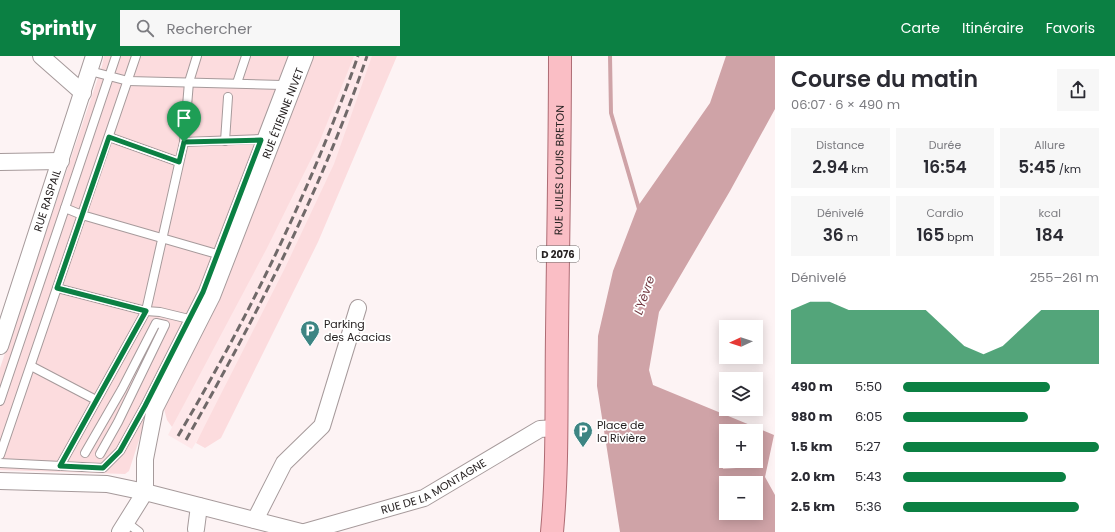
<!DOCTYPE html>
<html lang="fr">
<meta charset="utf-8">
<style>
:root{--surface:#fff;--page:#f7f7f7;--text:#2b2b33;--muted:#7c7c81;--accent:#0b8043}
body{margin:0;font-family:Poppins,sans-serif;background:var(--page);color:var(--text);height:100vh;display:flex;flex-direction:column;font-size:15px;white-space:nowrap}
*{box-sizing:border-box;margin:0}
p{font-size:13px;color:var(--muted)}
.icon{flex:none;width:22px;height:22px;fill:none;stroke:currentColor;stroke-width:2;stroke-linecap:round;stroke-linejoin:round}
.map{position:relative;flex:1;overflow:hidden}
.drawer{display:flex;flex-direction:column;background:var(--surface);width:340px}
.drawer>*{flex:none}
.needle{width:26px;rotate:267deg}
.buttons{position:absolute;left:719px;top:264px;display:grid;gap:8px}
.buttons a{display:grid;place-items:center;width:44px;height:44px;border-radius:0px;background:var(--surface);box-shadow:0 2px 10px #0003;font-size:20px}
.pin{position:absolute;display:grid;place-items:center;width:34px;height:34px;color:#fff;margin:-41px -17px;border-radius:50% 50% 50% 0;rotate:-45deg;box-shadow:0 0 4px #0007}
.pin .icon{rotate:45deg}
.round{display:grid;place-items:center;flex:none;width:42px;height:42px;border-radius:0px;background:var(--page)}
.headline{display:flex;align-items:center;justify-content:space-between;height:68px;padding:0 16px}
h1{font-size:22px;font-weight:600;line-height:30px}
.stats{display:grid;grid-template-columns:repeat(3,1fr);gap:6px;height:68px;padding:4px 16px}
.stats div{display:grid;align-content:center;border-radius:0px;background:var(--page);text-align:center}
.stats b{font-size:17px;font-weight:600}
.stats small{font-size:11px;font-weight:400}
.stats p{font-size:11px}
.chart{height:112px;padding:8px 16px}
.chart p{display:flex;justify-content:space-between}
.chart svg{width:100%;height:72px;margin-top:4px;fill:var(--accent);opacity:.7}
ul{padding:0 16px;list-style:none;font-size:13px}
li{display:grid;grid-template-columns:64px 48px 1fr;align-items:center;height:30px}
li i{height:10px;border-radius:5px;background:var(--accent)}
header{display:flex;align-items:center;gap:24px;box-sizing:border-box;height:56px;padding:0 20px;background:var(--accent);color:#fff}
header strong{font-size:19px}
nav{display:flex;gap:22px;margin-inline-start:auto;font-size:14px}
.search{width:280px;height:36px;background:var(--page);display:flex;align-items:center;gap:10px;box-sizing:border-box;padding:0 14px;border-radius:0px;color:var(--muted);font-size:15px}
main{display:flex;flex:1;min-height:0}
.map>svg:first-child{display:block}
.built{fill:#fee8ea}
.green{fill:#fcdcde}
.water{fill:#cfa3a7;fill-rule:evenodd}
.lines{fill:none;stroke-linecap:round;stroke-linejoin:round}
.stream{stroke:#cfa3a7;stroke-width:4}
.service-casing{stroke:#a69a9b;stroke-width:10}
.minor-casing{stroke:#a69a9b;stroke-width:18}
.primary-casing{stroke:#ae6b73;stroke-width:24}
.service{stroke:#fff;stroke-width:8}
.minor{stroke:#fff;stroke-width:16}
.primary{stroke:#fabec5;stroke-width:22}
.rail{stroke:#706969;stroke-width:3;stroke-dasharray:8 4;stroke-linecap:butt}
.route-casing{stroke:#fff;stroke-width:8}
.route{stroke:#0b8043;stroke-width:5}
.labels{text-anchor:middle;dominant-baseline:central;stroke-width:3.5;stroke-linejoin:round;paint-order:stroke}
.shield{fill:#fff;stroke:#686464;stroke-width:1}
.shield-label{font-size:10px;font-weight:bold;fill:#272222}
.street-label{font-size:11px;fill:#272222;stroke:#fff}
.poi-label{font-size:11px;fill:#272222;stroke:#fff;text-anchor:start}
.water-label{font-size:12px;font-style:italic;fill:#71373f;stroke:#fff}
</style>
<header>
<strong>Sprintly</strong>
<div class="search"><svg class="icon" aria-label="search" viewBox="0 0 24 24"><circle cx="10" cy="10" r="6"/><path d="M15 15l6 6"/></svg>Rechercher</div>
<nav><a>Carte</a><a>Itinéraire</a><a>Favoris</a></nav>
</header>
<main>
<div class="map">
<svg width="775" height="476" viewBox="0 0 775 476">
<rect width="100%" height="100%" fill="#fdf3f4"/>
<path class="built" d="M342,0h40l-31,83 -99,208 -60,102 -24,-14 45,-89z"/>
<g class="green">
<path d="M104,0h193l-89,238 -57,109 -22,68 -4,3 -125,-4v-102l102,-302z"/>
<path d="M314,0h40l-35,87 -52,105 -95,179 -5,-7 -3,-11 117,-271z"/>
<path d="M372,0h25l-79,186 -97,196 -16,10 -9,-5 88,-173 50,-106z"/>
<path d="M725,382h1v23h15l-5,7 -13,1 -2,-15z"/>
</g>
<path class="water" d="M726,0h49v53l-45,82 -71,121 -10,58 4,15 121,50 -9,42 10,18v37h-155l-23,-146 1,-50 15,-65 25,-65 72,-103zM726,375h30v30h-15l-5,7 -13,1 -2,-15 4,-15 1,-1zM726,427h30v30h-30z"/>
<g class="lines">
<path class="stream" d="M610,0l1,57 28,96"/>
<g class="service-casing">
<g id="service">
<path d="M90,15l38,10 154,4"/>
<path d="M237,27l9,-27"/>
<path d="M109,81l70,25"/>
<path d="M225,85l3,-44"/>
<path d="M184,86l77,-3"/>
<path d="M65,152l51,-152"/>
<path d="M57,232l89,23 14,1 29,7"/>
<path d="M31,310l65,34"/>
<path d="M0,345l65,-193 17,7 135,39"/>
<path d="M85,397l37,-64 34,-66 9,2 -47,97 -18,32"/>
<path d="M0,399l136,-399"/>
<path d="M0,407l103,5 17,-17 25,-45 58,-115 90,-235"/>
<path d="M60,410l86,-155 38,-169 5,-60 8,-26"/>
<path d="M126,466l13,10"/>
</g>
</g>
<g class="minor-casing">
<g id="minor">
<path d="M41,0l42,37"/>
<path d="M0,106l61,-1"/>
<path id="s1" d="M0,290l94,-290"/>
<path d="M0,425l107,3 38,8 156,40"/>
<path d="M255,464l29,-57 38,-37 36,-118"/>
<path d="M196,473l3,-23"/>
<path id="s2" d="M120,476l25,-40v-33l10,-51 57,-112 93,-240"/>
<path id="s3" d="M305,476l119,-34 116,-69 16,-1"/>
</g>
</g>
<g class="primary-casing">
<g id="primary">
<path id="s4" d="M552,476c6,-65 4,-131 5,-197 1,-93 3,-186 3,-279"/>
</g>
</g>
<use href="#service" class="service"/>
<use href="#minor" class="minor"/>
<use href="#primary" class="primary"/>
<g class="rail">
<path d="M178,380c72,-121 133,-247 180,-380"/>
<path d="M186,384c70,-123 135,-249 181,-384"/>
</g>
</g>
<g class="lines">
<g class="route-casing">
<path id="route" d="M109,81l70,25 5,-20 77,-2 -58,152 -58,114 -25,45 -17,17 -43,-2 86,-155 -89,-23z"/>
</g>
<use href="#route" class="route"/>
</g>
<defs>
<g id="parking-pin" transform="scale(1)"><path d="M0 17L-7.5 6A9.5 9.5 0 1 1 7.5 6Z" fill="#3d8583" stroke="#fff"/><path d="M-3.5-5.5H1a3.5 3.5 0 0 1 0 7H-1V5.5H-3.5ZM-1-3.4V-.6H.8a1.4 1.4 0 0 0 0-2.8Z" fill="#fff"/></g>
</defs>
<g fill-rule="evenodd">
<use href="#parking-pin" x="310" y="274"/>
<use href="#parking-pin" x="583" y="375"/>
</g>
<g class="labels">
<rect class="shield" x="537" y="190" width="42" height="16" rx="3"/>
<g class="shield-label">
<text x="558" y="198">D 2076</text>
</g>
<g class="street-label">
<text stroke="none"><textPath href="#s2" startOffset="454">RUE ÉTIENNE NIVET</textPath></text>
<text stroke="none"><textPath href="#s4" startOffset="362">RUE JULES LOUIS BRETON</textPath></text>
<text stroke="none"><textPath href="#s1" startOffset="153">RUE RASPAIL</textPath></text>
<text stroke="none"><textPath href="#s3" startOffset="137">RUE DE LA MONTAGNE</textPath></text>
</g>
<g class="poi-label">
<text x="324" y="268">Parking<tspan x="324" dy="13">des Acacias</tspan></text>
<text x="597" y="369">Place de<tspan x="597" dy="13">la Rivière</tspan></text>
</g>
<g class="water-label">
<text transform="translate(644 239) rotate(-71)">L'Yèvre</text>
</g>
</g>
</svg>
<div class="buttons">
<a><svg class="needle" viewBox="-14 -14 28 28"><path d="M0-13l5 13h-10z" fill="#e53935"/><path d="M0 13l5-13h-10z" fill="#7c7c81"/></svg></a>
<a><svg class="icon" aria-label="layers" viewBox="0 0 24 24"><path d="M12 4l9 5-9 5-9-5zM3 14l9 5 9-5"/></svg></a>
<a>+</a>
<a>−</a>
</div>
<div class="pin" style="left:184px;top:86px;background:#1e9e55"><svg class="icon" aria-label="arrive" viewBox="0 0 24 24"><path d="M6 21V4h12l-3 4 3 4H6"/></svg></div>
</div>
<section class="drawer">
<div class="headline"><div><h1>Course du matin</h1><p>06:07 · 6 × 490 m</p></div><a class="round"><svg class="icon" aria-label="share" viewBox="0 0 24 24"><path d="M12 15V3M7 8l5-5 5 5M5 13v7h14v-7"/></svg></a></div>
<div class="stats">
<div><p>Distance</p><b>2.94<small> km</small></b></div>
<div><p>Durée</p><b>16:54</b></div>
<div><p>Allure</p><b>5:45<small> /km</small></b></div>
</div>
<div class="stats">
<div><p>Dénivelé</p><b>36<small> m</small></b></div>
<div><p>Cardio</p><b>165<small> bpm</small></b></div>
<div><p>kcal</p><b>184</b></div>
</div>
<div class="chart"><p><span>Dénivelé</span>255–261 m</p>
<svg viewBox="0 0 160 44" preserveAspectRatio="none"><path d="M0 44V11L10 6L20 6L30 11L40 11L50 11L60 11L70 11L80 22L90 33L100 38L110 33L120 22L130 11L140 11L150 11L160 11V44z"/></svg>
</div>
<ul>
<li><b>490 m</b>5:50<i style="width:75%"></i></li>
<li><b>980 m</b>6:05<i style="width:64%"></i></li>
<li><b>1.5 km</b>5:27<i style="width:100%"></i></li>
<li><b>2.0 km</b>5:43<i style="width:83%"></i></li>
<li><b>2.5 km</b>5:36<i style="width:90%"></i></li>
</ul>
</section>
</main>
